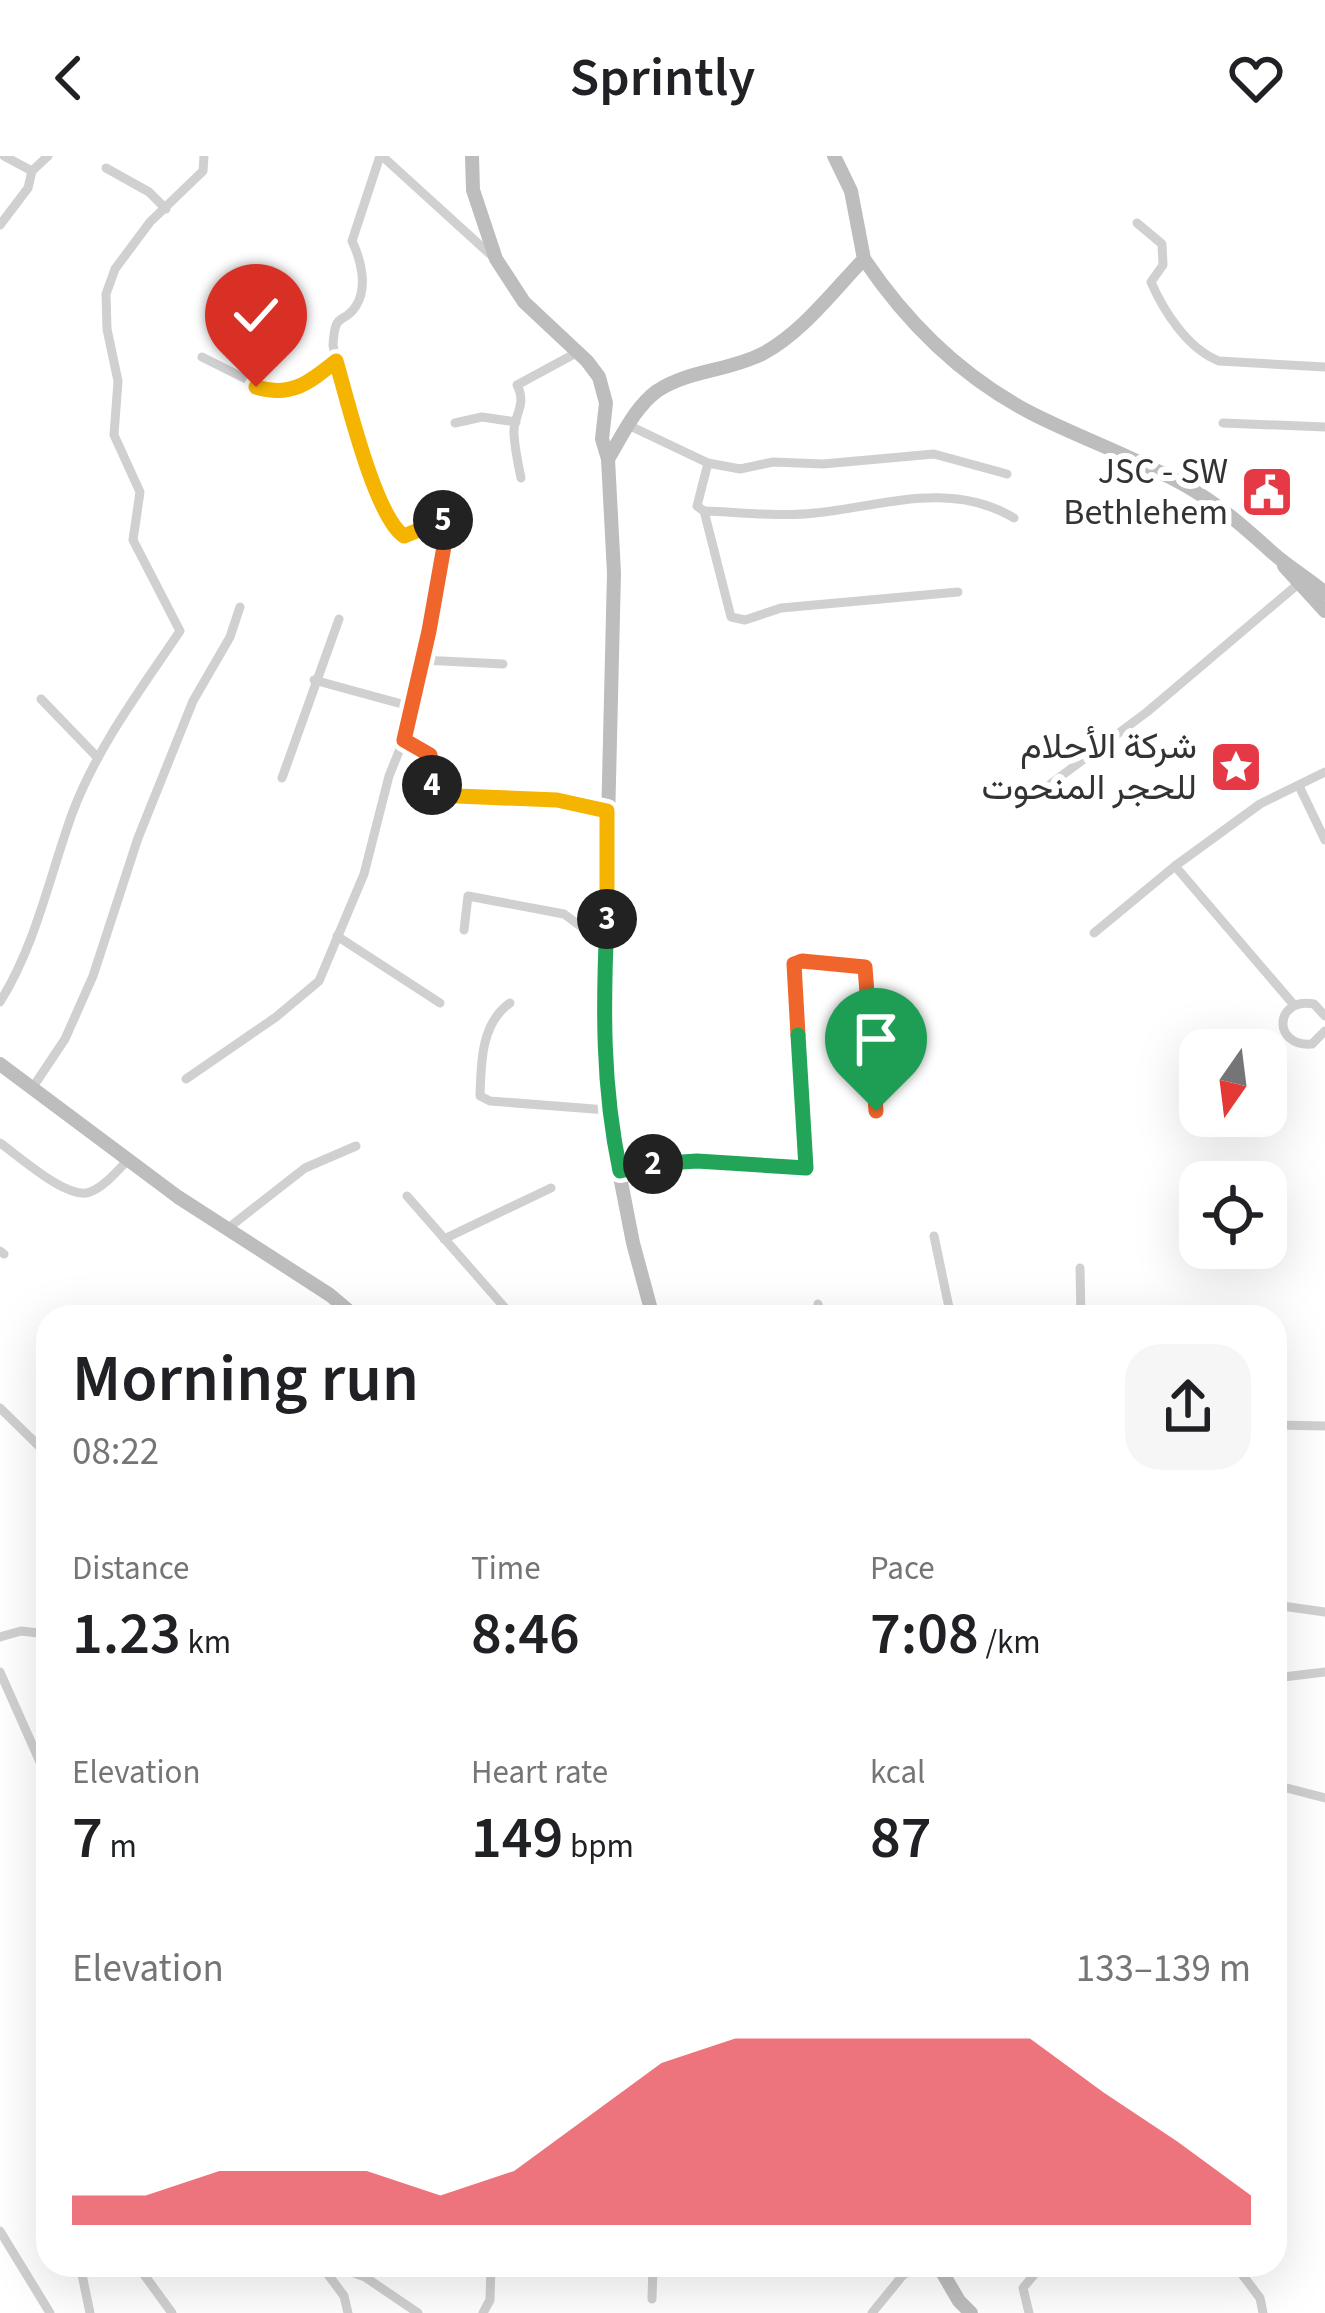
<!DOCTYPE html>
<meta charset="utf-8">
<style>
:root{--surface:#fff;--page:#f6f6f6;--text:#202124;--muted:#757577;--accent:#e63946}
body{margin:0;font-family:"Source Sans 3",Vazirmatn,sans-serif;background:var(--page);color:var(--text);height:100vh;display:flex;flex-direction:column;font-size:45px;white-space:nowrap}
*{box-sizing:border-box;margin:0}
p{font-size:39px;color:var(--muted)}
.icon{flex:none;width:66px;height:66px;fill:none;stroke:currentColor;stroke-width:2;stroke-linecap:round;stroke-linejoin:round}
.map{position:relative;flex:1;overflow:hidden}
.details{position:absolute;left:36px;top:1149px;width:1251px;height:972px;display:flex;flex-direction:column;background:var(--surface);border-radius:36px;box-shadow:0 12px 48px #0002}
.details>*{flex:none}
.needle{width:78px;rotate:194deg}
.fabs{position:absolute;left:1179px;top:873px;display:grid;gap:24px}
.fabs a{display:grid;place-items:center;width:108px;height:108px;border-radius:24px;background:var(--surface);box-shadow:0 12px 48px #0002;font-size:60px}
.pin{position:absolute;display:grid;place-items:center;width:102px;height:102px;color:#fff;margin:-123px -51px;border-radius:50% 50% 50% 0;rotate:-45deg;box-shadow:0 0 12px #0007}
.pin .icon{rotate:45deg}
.km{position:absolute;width:60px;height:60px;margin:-30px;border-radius:50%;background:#222;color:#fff;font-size:33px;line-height:60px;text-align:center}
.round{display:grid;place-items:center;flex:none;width:126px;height:126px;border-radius:36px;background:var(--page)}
.head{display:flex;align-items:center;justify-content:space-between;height:204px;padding:0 36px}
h1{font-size:66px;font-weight:600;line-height:90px}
.stats{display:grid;grid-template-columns:repeat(3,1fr);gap:18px;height:204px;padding:12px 36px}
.stats div{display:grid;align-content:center}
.stats b{font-size:60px;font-weight:600}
.stats small{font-size:33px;font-weight:400}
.stats p{font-size:33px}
.chart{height:336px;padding:24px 36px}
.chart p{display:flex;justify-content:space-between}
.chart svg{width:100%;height:216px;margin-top:12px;fill:var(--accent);opacity:.7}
header{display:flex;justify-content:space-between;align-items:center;height:156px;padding:0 36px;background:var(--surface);font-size:54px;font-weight:600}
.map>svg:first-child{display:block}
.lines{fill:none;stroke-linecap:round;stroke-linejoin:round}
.street{stroke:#d0d0d0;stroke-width:9}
.secondary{stroke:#bdbdbd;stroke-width:14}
.split-1-casing{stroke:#fff;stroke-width:24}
.split-2-casing{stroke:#fff;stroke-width:24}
.split-3-casing{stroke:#fff;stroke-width:24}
.split-4-casing{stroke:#fff;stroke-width:24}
.split-5-casing{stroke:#fff;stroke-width:24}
.split-6-casing{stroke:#fff;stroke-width:24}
.split-1{stroke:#f0652b;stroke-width:15}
.split-2{stroke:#22a559;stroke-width:15}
.split-3{stroke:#22a559;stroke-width:15}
.split-4{stroke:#f5b400;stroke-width:15}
.split-5{stroke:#f0652b;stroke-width:15}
.split-6{stroke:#f5b400;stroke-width:15}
.labels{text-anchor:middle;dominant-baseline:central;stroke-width:12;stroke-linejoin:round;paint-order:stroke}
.poi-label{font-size:36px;fill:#333;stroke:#fff;text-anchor:end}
</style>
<header><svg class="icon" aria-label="back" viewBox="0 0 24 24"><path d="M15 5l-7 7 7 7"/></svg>Sprintly<svg class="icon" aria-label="heart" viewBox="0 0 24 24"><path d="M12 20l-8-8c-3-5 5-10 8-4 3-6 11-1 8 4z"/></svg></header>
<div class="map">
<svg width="1325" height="2157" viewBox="0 0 1325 2157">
<rect width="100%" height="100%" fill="#fff"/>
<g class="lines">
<g class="street">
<path d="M4,0l28,15"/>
<path d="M382,0l110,100"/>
<path d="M106,12l43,24 17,17"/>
<path d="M1137,67l25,21 1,21 -12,17c13,30 37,67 68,79l106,6"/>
<path d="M0,69l28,-37 4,-17 16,-15"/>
<path d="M202,201l72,36 34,-9 28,-23"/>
<path d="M455,267l27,-6 34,5"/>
<path d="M1223,267l102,4"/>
<path d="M628,269l80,38 32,6 33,-7 50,2 111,-10 73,20"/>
<path d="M708,307l-11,43 7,5 27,106 14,3 36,-12 177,-16"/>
<path d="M521,322c-3,-14 -6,-29 -7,-43 -2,-19 14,-29 3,-50l61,-33"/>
<path d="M704,355c36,1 75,6 111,2 68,-7 135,-33 199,5"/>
<path d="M422,504l81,4"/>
<path d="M314,524l95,26"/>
<path d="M41,543l57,59"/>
<path d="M404,583l26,16 2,32 25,9 100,4 50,11"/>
<path d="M282,622l57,-159"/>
<path d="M1299,630l26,54"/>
<path d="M1037,638l110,-82 150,-127"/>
<path d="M1175,710l119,139"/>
<path d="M464,774l4,-34 96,18 42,31"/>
<path d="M1094,777l81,-67 85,-62 65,-32"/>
<path d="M337,780l103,67"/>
<path d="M0,846c36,-58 49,-124 72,-188 25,-67 69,-125 108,-183l-47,-91 7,-48 -26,-57 4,-54 -11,-52 -1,-35 9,-25 35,-47 53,-51 1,-15"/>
<path d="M510,847c-29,20 -29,60 -30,93l10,5 117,9"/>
<path d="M1325,860l-11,-12c-40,-7 -42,43 -2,40l13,-13"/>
<path d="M186,923l90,-62 43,-36 45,-107 25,-98 15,-37 25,-108 17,-105 -3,-6 -39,15c-27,-16 -65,-155 -71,-190 2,-36 10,-19 23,-39 12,-19 5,-46 -4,-65l28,-85"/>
<path d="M31,934l34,-51 28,-63 45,-138 55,-137 37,-64 10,-30"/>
<path d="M0,987c19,13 68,58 90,49 14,-5 27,-21 37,-31"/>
<path d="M620,1015l77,-10 109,7 -12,-205 8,-2 63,6 11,144"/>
<path d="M407,1040l106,121"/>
<path d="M227,1073l78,-61 51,-22"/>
<path d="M934,1080l17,81"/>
<path d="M444,1083l107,-51"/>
<path d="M0,1095l4,3"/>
<path d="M1080,1112l1,49"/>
<path d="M818,1148l3,13"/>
<path d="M0,1252l48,47"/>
<path d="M1275,1269l50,1"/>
<path d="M1275,1449l50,7"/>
<path d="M0,1481l21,-6 27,3"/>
<path d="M0,1516l48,108"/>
<path d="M1275,1522l50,-6"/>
<path d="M1275,1629l50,13"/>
<path d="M0,2075l50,82"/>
<path d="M80,2109l10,48"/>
<path d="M137,2109l35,48"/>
<path d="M321,2109l23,31 4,17"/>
<path d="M332,2109l33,12 53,36"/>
<path d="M1235,2109l25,33 3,15"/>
<path d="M652,2143l1,-34"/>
<path d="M483,2157l7,-13 1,-35"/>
<path d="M872,2157l31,-38 18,-10"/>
<path d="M1029,2157l-6,-25 19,-23"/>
</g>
<g class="secondary">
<path d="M472,0l1,34 23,69 28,43 63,59 12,16 7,26 -4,36 6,20 6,114 -11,457 4,80 26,133 20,74"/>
<path d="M864,103c43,64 98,118 167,154 51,26 107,45 157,74 33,19 58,42 86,67 16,14 35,25 51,39"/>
<path d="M608,303c14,-23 27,-52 49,-68 31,-21 72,-20 105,-37 40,-21 71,-63 102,-95l-13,-68 -17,-35"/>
<path d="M1284,410l41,45"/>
<path d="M0,908l178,133 152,98 26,22"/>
<path d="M938,2109l21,36 12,12"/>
</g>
</g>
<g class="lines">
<g class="split-1-casing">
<path id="split-1" d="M798,879l-4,-71 8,-3 63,6 11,144"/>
</g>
<g class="split-2-casing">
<path id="split-2" d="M653,1008l44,-3 109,7 -8,-133"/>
</g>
<g class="split-3-casing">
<path id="split-3" d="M607,763c-4,86 -5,167 13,252l33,-7"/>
</g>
<g class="split-4-casing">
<path id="split-4" d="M432,629l25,11 100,4 50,11v108"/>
</g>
<g class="split-5-casing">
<path id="split-5" d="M432,629l-2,-30 -26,-15 25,-109 17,-96 -3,-15"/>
</g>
<g class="split-6-casing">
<path id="split-6" d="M256,231c35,11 54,-5 80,-26 11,37 39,156 68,175l39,-16"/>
</g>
<use href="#split-1" class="split-1"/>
<use href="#split-2" class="split-2"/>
<use href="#split-3" class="split-3"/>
<use href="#split-4" class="split-4"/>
<use href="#split-5" class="split-5"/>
<use href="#split-6" class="split-6"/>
</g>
<defs>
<g id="civic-square" transform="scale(2.7)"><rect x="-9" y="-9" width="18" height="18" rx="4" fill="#e63946" stroke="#fff"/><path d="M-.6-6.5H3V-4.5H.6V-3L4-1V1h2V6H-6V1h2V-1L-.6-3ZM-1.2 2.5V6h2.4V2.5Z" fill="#fff"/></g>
<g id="sight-square" transform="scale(2.7)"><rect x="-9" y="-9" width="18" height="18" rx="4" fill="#e63946" stroke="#fff"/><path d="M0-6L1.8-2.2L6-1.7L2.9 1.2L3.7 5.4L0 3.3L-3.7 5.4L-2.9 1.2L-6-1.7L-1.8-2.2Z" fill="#fff"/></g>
</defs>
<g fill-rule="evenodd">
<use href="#civic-square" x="1267" y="336"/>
<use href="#sight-square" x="1236" y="611"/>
</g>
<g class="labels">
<g class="poi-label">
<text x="1228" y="315">JSC - SW<tspan x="1228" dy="41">Bethlehem</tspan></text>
<text x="1197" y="590">شركة الأحلام<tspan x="1197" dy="41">للحجر المنحوت</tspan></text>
</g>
</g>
</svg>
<div class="fabs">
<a><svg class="needle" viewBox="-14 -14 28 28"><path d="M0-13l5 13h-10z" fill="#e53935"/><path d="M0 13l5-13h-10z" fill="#757577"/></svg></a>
<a><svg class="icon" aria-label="locate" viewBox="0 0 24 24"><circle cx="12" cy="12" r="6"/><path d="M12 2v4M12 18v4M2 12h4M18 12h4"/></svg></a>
</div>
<div class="pin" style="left:876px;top:955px;background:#1e9e55"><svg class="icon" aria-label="arrive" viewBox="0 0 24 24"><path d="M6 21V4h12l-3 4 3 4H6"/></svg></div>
<div class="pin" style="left:256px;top:231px;background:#d93025"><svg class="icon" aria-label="check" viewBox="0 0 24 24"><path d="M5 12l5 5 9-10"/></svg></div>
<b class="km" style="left:653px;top:1008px">2</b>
<b class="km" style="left:607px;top:763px">3</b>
<b class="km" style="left:432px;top:629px">4</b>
<b class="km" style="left:443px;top:364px">5</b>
<section class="details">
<div class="head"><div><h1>Morning run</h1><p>08:22</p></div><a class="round"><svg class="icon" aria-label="share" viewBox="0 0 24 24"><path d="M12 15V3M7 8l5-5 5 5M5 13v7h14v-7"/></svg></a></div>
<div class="stats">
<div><p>Distance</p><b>1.23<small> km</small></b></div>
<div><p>Time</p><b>8:46</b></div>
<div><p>Pace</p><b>7:08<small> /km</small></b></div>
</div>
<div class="stats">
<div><p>Elevation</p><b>7<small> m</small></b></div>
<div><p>Heart rate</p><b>149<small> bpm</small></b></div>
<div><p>kcal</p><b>87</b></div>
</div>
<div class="chart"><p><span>Elevation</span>133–139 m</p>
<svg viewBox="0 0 160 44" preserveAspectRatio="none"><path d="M0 44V38L10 38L20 33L30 33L40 33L50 38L60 33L70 22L80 11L90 6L100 6L110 6L120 6L130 6L140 17L150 27L160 38V44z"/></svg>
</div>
</section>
</div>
